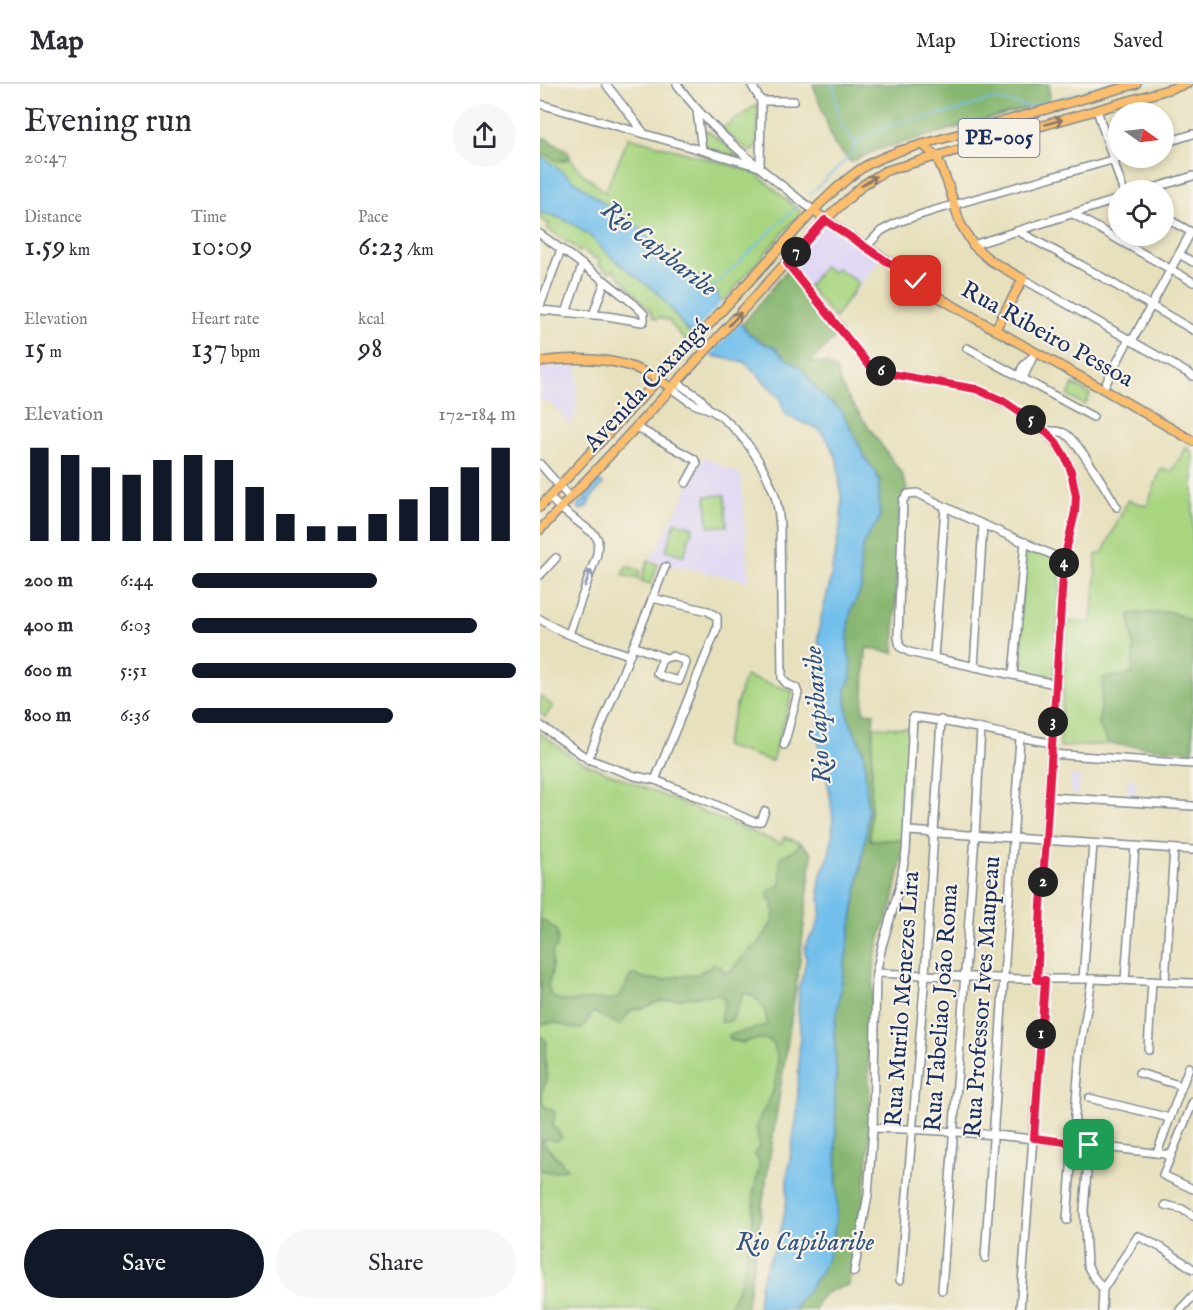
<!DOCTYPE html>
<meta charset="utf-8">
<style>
:root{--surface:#fff;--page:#f7f7f7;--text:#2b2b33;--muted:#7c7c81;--line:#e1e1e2;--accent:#111827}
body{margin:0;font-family:"IM FELL English",serif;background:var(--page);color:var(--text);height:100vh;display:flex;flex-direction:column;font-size:22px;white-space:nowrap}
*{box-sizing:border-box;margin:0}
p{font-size:20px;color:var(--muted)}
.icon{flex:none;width:33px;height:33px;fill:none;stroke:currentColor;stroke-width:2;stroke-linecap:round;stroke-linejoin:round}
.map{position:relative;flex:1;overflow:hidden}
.panel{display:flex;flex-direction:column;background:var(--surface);width:540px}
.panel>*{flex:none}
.needle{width:39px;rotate:104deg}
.fabs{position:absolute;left:568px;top:18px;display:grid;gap:12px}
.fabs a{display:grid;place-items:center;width:66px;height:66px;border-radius:50%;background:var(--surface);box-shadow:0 3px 9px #0003;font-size:30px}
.pin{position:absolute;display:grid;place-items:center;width:51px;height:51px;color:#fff;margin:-26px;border-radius:12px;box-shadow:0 3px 9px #0006}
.km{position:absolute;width:30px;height:30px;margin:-15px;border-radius:50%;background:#222;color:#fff;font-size:16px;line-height:30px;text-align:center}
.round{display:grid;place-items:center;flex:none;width:63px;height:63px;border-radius:32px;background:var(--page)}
.head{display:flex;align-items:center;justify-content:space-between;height:102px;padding:0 24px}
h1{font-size:33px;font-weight:600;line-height:45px}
.metrics{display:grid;grid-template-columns:repeat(3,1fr);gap:9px;height:102px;padding:6px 24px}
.metrics div{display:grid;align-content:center}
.metrics b{font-size:30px;font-weight:600}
.metrics small{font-size:16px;font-weight:400}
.metrics p{font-size:16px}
.chart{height:168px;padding:12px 24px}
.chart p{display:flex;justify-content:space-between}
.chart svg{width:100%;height:108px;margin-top:6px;stroke:var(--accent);stroke-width:6}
.primary-button{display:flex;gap:12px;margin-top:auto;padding:12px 24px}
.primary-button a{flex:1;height:69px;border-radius:36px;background:var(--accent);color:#fff;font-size:24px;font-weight:600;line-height:69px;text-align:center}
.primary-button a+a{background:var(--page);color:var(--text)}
ul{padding:0 24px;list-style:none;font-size:20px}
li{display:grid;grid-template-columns:96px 72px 1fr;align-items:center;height:45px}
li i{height:15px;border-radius:8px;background:var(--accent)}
header{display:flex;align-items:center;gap:36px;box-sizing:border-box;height:84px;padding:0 30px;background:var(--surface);border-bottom:2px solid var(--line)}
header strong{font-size:28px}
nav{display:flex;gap:33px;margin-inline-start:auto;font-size:21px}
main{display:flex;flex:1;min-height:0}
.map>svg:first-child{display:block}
.built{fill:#ded5f5}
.green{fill:#a9d581;stroke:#628270;stroke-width:1.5}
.forest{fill:#86b66f;stroke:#507266;stroke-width:1.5}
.water{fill:#72bfec;stroke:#4677a5;stroke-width:1.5}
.pier{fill:#e7e0bd}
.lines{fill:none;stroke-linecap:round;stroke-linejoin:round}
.stream{stroke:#72bfec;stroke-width:1.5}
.minor-casing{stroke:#81888e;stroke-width:10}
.major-casing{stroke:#81888e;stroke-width:11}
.minor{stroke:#fff;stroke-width:7}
.major{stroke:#fabe6e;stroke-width:8}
.oneway{stroke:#8a7666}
.oneway2{stroke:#8d97ae}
.route-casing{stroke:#fff;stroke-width:12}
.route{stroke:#e11d48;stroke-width:8}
.labels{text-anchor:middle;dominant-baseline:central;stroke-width:4.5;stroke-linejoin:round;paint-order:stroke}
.shield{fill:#f7f3e8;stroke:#5d6a87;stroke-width:1.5}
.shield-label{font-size:22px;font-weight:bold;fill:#1b2f5e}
.street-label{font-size:24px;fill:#1b2f5e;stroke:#f7f3e8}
.water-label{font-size:26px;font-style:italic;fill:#315382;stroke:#f7f3e8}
</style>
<header>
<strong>Map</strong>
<nav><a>Map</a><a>Directions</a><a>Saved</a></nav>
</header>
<main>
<section class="panel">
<div class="head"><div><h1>Evening run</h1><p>20:47</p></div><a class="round"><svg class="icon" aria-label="share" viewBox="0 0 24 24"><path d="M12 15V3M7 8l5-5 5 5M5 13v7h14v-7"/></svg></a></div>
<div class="metrics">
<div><p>Distance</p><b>1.59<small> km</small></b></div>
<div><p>Time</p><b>10:09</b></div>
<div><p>Pace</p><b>6:23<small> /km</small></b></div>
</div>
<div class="metrics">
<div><p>Elevation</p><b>15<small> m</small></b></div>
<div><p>Heart rate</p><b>137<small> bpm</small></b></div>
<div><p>kcal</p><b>98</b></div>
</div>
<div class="chart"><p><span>Elevation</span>172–184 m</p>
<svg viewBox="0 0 160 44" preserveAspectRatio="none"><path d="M5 44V6M15 44V9M25 44V14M35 44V17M45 44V11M55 44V9M65 44V11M75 44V22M85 44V33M95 44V38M105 44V38M115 44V33M125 44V27M135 44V22M145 44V14M155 44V6"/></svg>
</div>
<ul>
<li><b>200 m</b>6:44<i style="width:57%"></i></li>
<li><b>400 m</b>6:03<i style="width:88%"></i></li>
<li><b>600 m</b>5:51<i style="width:100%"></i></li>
<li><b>800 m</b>6:36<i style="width:62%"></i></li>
</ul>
<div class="primary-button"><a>Save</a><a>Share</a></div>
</section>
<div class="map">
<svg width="653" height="1226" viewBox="0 0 653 1226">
<rect width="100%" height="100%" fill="#f7f3e8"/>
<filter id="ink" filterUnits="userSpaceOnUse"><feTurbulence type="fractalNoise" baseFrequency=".0167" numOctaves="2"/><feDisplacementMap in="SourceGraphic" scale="12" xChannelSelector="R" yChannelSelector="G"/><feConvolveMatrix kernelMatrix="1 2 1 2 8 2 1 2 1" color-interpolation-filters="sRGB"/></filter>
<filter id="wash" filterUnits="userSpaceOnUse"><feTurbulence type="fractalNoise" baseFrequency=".008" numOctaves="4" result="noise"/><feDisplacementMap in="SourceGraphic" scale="24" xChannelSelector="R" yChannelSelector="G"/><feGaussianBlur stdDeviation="1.35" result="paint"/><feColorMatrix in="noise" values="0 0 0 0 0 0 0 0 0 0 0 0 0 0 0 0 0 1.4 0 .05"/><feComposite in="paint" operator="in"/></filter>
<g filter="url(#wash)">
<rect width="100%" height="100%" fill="#e7e0bd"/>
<g class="built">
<path d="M285,140l54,37 -44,57 -45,-55z"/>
<path d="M15,283h23l-2,44 -5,14 -21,-23 -10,-1v-33z"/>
<path d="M164,373l37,18 8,106 -99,-20z"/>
<path d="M531,691l9,1 -2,18 -8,-1z"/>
<path d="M588,695l8,1 -1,17h-8z"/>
</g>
<g class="green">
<path d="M218,20l-1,42 -2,4 -5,2 -29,-23z"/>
<path d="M165,47l4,1 26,21v3l-30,-7 -3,-15z"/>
<path d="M89,53l125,35 47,40 -79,91 -3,-4 -2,-7 -5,-4 -10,-6 -10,-7 -41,-33 -14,-17 -36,-24 -61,-46v-2l23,8 7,-3 11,14 24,20z"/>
<path d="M0,128l18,5 15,7 17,12 22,21 48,38 25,33 9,8 -7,7 -20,-24 -2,1 -6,-3 -2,2 -4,-2 -1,-4 -39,-44 -3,4 -12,-9 2,-4 -2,-3 -2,2 -14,-9 -3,2 -10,-10h-3l-8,-7 -11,-6 2,-5 -9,-5z"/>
<path d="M284,182l8,6 5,-4 22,15 -24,35 -27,-32z"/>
<path d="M533,300l17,10 -5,11 -17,-9z"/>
<path d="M646,364l7,4v170l-22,-10 -42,2 5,36 -2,25 -28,3 -5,48 10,18 -49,3 7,-126 23,2 5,-34 1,-34 7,-3 25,-52 19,6 14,-37 10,3z"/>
<path d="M185,411l2,31 -19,1 -2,-31z"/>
<path d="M135,438l18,5 -9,29 -18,-6z"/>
<path d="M486,462l35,14 -7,123 -38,-10z"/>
<path d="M108,477l10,3 -7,20 -10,-3z"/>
<path d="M86,482l14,5 -2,8 -15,-4z"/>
<path d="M205,592l48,15 -21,70 -48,-15z"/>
<path d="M0,612l13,10 -8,11 -5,-4z"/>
<path d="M333,643l37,1 -3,113 -37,-1z"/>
<path d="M0,649l37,27 204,84 3,-7 17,6 11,11 -13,113 -53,343h-206z"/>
</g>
<g class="forest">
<path d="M273,0h236l1,18 -174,48 -25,12 -17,-18z"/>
<path d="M0,53l8,2 11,8 5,1 6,7v3c-21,8 -14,-3 -30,-5z"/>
<path d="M247,186l54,62 -31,30 15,1 12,8 4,13 7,14 54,76 5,15 -4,5 -4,13 -5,146 -28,-5 -3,64 11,1 -1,14 -3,113h36l-14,66 -10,25 -7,26 -7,102 2,38v35l-8,89 -11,47 -2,17c-18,6 -27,4 -34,25h-21l1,-5 26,-33 16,-89 -2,-92 1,-19 -2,-42 32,-196 -1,-67 -2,-16 -15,-34 -2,-18v-10l5,-13v-12l-3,-13v-11l1,-20 2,-10 10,-21 -1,-28 3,-14 4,-11 11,-14 2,-6 -1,-8v-28l-4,-9 -10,-13 -23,-47 -16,-12 -14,-15 -10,-15 -18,-12 -10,-10 -11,-4 -13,-8 -8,-10z"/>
<path d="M631,528l22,10v129l-84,-7 -10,-18 4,-48 29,-4 2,-24 -5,-36z"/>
<path d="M261,759l11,11 -13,113 -53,343h-18l13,-29 10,-47 3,-31 -1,-9 7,-30 -5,-9 4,-10 -3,-19 18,-37 4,-29 -4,-15 -5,-5 -7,-1 -10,1 -9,3 -12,-3 -2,-4c14,-7 25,-5 38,-12 0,-14 -8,-28 -23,-31 -4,6 -8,24 -13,27 -2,1 -8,2 -10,2l-1,-5 5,-15 -3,-6 -5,-2 -60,8 -13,6 -13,2 -11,15 -27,-13 -11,17c-17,1 -25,-12 -42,-4v-106l16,10c2,11 4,15 -4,24 -1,7 1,16 -1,23 -1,5 -4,8 -2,14 6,18 33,9 47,9 8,0 16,3 23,-3 5,-5 9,-15 12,-21h4l13,4 17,1 8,-3 25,-3 16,-10 7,2 3,7 7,-2 17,-20 11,-8 12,-19 3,-10 -1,-11 -6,-7 3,-7 11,-4c0,-9 -2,-18 -1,-28l14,-7z"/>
<path d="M0,951c11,8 6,10 5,21 -1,17 8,19 -4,36l2,13 12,7 -2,14 9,11 -6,4 -8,-2 -6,2c8,11 18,17 25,28 -9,2 -19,5 -27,0z"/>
</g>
<g class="water">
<path d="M0,71l61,46 36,24 14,17 41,34 20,12 5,4 2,7 31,36 13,8 11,4 10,10 18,12 10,15 14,15 16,12 23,47 10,13 4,9v28l1,8 -2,6 -11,14 -4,11 -3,14 1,28 -10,21 -2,10 -1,20v11l3,13v12l-5,13v12l2,16 15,34 2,16 3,48 -2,19 -32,196 2,42 -1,19 2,115 -2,21 -5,26 -9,19 -14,20 -12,13 -1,5h-36l2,-24 7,-22 9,-19 7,-23 4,-23v-22l10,-62 3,-85 -2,-20 1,-23 5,-16 2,-11 -1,-10 2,-9 7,-8 6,-16 1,-10 -2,-18 2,-16 7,-14 4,-19 1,-20 -4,-32 -8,-28 -2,-16 -1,-12 3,-21 -1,-13 -4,-13v-9l6,-18 -4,-20 2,-16 9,-35 11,-59 2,-23 -5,-46 -10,-20 -8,-10 -30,-12 -5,-6 -4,-13 -26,-27 -10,-9 -31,-6 -28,-28 -25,-33 -49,-38 -21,-21 -17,-12 -15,-7 -18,-5z"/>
<path d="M59,397l4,3 -13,15 -2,7 -7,4 -4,-3 3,-5 6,-1 -2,-4z"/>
</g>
<path class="pier" d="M183,216l19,20 -33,36 -19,-19z"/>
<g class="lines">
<g class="stream">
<path d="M518,14l52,-14"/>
<path d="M315,59l10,-5 12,-8 20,-7 59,-12 32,-11h10l31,7 21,-7"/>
<path d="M269,111l44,-42 2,-10 -15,-21 -7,-38"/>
<path d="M173,203l85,-82"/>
</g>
</g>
</g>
<g filter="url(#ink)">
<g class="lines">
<g class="minor-casing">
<g id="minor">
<path d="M66,0l37,48"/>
<path d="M137,0c35,49 90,90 137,127"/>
<path d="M211,0l10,17 -1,66"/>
<path d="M221,17h33"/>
<path d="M0,20l220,63"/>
<path d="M557,26l26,80"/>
<path d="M157,27l5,39"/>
<path d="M624,59l29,-9"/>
<path d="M607,106l46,-14"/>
<path d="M533,130l120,68"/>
<path d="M624,133l29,16"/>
<path d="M478,147l63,34 112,65"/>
<path d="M0,150l65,47 29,23 10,10v7l-2,1 -35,-6 -67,-6"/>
<path d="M433,161l146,-46"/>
<path d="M326,163l15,-16 17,-9 34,-11 187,-53"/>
<path d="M639,170l14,8"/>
<path d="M247,179l81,101 5,4 13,5c30,5 61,8 90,17 13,4 25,11 37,18 33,20 62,48 63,89 0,21 -8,42 -12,63l-23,345 -4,75"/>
<path d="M483,195l170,97"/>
<path d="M0,222l21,-56"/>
<path d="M26,229l16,-47"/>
<path d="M53,231l12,-34"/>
<path d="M592,257l59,-109"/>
<path d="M427,264l126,69"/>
<path d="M480,293l5,-3 10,-22"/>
<path d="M480,293c0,-9 4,-12 10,-18"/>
<path d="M136,298l24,16 9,11"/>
<path d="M131,304c7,5 15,12 23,16 5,3 12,3 17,6 29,17 50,50 62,80 5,12 6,24 7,37l2,151 5,6 9,4 2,5 -14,52"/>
<path d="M563,305l26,-50"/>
<path d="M96,343l58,32 3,4 -11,20"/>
<path d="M505,347c7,0 13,-1 19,2 14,7 43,58 53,74"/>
<path d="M0,380l30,34"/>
<path d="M9,413l11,11 34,26 4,6 -1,14 -28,80"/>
<path d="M0,491l16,-17"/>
<path d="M112,514l56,13 9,6v11l-62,152"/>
<path d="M0,535c26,18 60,26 89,36"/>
<path d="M93,562l30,11 3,1 7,-2 12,5 1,2 -7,18 -15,-4 -7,-4 6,-16"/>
<path d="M394,574l11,-151"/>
<path d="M434,583l9,-143"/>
<path d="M473,591l12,-133"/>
<path d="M515,600l-121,-26 -25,-6 -9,-5 -2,-10 5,-137 5,-6 9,-1 47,23 100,44"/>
<path d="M0,641l48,34 47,17 20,4 50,20 49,22 7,-1 4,-10"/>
<path d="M511,670l142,10"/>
<path d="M48,675l77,-192"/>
<path d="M509,713l144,9"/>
<path d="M368,747l285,19"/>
<path d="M336,889l145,6h71l101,4"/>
<path d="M543,895l10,-135"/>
<path d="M585,896l10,-133"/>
<path d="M625,897l9,-132"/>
<path d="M608,966l4,-69"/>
<path d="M599,989l43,13"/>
<path d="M549,1014l81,20"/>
<path d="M653,1018l-30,73 30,14"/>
<path d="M333,1044c100,2 198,15 298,27"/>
<path d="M549,1061l-5,65 3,55 6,11 10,13 -1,21"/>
<path d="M617,1069l32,-86"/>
<path d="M625,1121l17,4 11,7"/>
<path d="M527,1136l13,-170 12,-71"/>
<path d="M445,1174l35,-520"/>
<path d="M314,1188l14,-77 5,-67 3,-155 6,-27 17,-57 7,-37 7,-135c47,5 92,19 139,26"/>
<path d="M360,1196l25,-305 16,-255"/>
<path d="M563,1205l35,-53 24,12 31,21"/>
<path d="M402,1206l33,-454 6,-107"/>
<path d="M480,1226l25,-331"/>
<path d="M640,1226l13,-14"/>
</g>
</g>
<g class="major-casing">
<g id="major">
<path d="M383,61l14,12 11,27 12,39 13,22 18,16 32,18 -28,51"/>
<path d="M274,127l25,18 52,34 49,35 26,15 69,39 68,37 90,52"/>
<path d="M0,278c13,-3 25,-3 38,-3 37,0 63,7 93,29"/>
<path d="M0,423l131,-141 149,-162c14,-13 27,-27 44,-37 10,-7 23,-11 35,-16l237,-67"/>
<path d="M0,446l96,-103 189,-207 38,-35 22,-14 302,-87"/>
</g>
</g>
<use href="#minor" class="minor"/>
<use href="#major" class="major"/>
</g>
<defs><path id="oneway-shaft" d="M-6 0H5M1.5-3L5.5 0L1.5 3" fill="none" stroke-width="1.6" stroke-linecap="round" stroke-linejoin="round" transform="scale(1.5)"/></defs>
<g class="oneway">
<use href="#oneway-shaft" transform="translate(514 38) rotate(-16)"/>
<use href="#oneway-shaft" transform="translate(329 97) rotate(-34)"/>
<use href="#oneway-shaft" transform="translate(195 235) rotate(-47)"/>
</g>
<use class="oneway2" href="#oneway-shaft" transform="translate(48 494) rotate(-70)"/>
</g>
<g class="lines" filter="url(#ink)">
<g class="route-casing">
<path id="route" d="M376,197l-91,-61 -38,43 81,101 10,6 8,3 90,16 27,12 28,19 14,11 11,11 9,15 6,14 5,25 -1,16 -11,48 -18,280 -5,65 -4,75h8l-11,158 55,7"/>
</g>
<use href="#route" class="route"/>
</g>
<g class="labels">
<rect class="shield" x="418.5" y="35" width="81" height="38" rx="4.5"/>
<g class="shield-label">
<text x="459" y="54">PE-005</text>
</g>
<g class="street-label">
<text transform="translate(507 251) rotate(29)">Rua Ribeiro Pessoa</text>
<text transform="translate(107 302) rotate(-47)">Avenida Caxangá</text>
<text transform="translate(443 913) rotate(-86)">Rua Professor Ives Maupeau</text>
<text transform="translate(363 915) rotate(-86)">Rua Murilo Menezes Lira</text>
<text transform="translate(402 924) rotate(-86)">Rua Tabeliao João Roma</text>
</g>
<g class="water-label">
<text transform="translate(119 165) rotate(38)">Rio Capibaribe</text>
<text transform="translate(278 631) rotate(-94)">Rio Capibaribe</text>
<text x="265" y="1158">Rio Capibaribe</text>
</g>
</g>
</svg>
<div class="fabs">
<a><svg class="needle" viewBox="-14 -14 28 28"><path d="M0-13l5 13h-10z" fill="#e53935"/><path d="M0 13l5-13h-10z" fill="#7c7c81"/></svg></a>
<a><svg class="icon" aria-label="locate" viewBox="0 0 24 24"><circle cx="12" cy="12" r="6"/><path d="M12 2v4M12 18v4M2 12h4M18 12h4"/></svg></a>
</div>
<div class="pin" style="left:549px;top:1061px;background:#1e9e55"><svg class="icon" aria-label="arrive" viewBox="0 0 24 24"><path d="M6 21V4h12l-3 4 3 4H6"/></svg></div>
<div class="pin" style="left:376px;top:197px;background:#d93025"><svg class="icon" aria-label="check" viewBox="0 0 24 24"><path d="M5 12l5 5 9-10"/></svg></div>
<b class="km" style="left:501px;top:950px">1</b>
<b class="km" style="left:503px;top:798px">2</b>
<b class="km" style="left:513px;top:638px">3</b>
<b class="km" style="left:524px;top:479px">4</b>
<b class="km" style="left:491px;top:336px">5</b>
<b class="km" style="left:341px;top:287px">6</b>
<b class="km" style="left:256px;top:168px">7</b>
</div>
</main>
